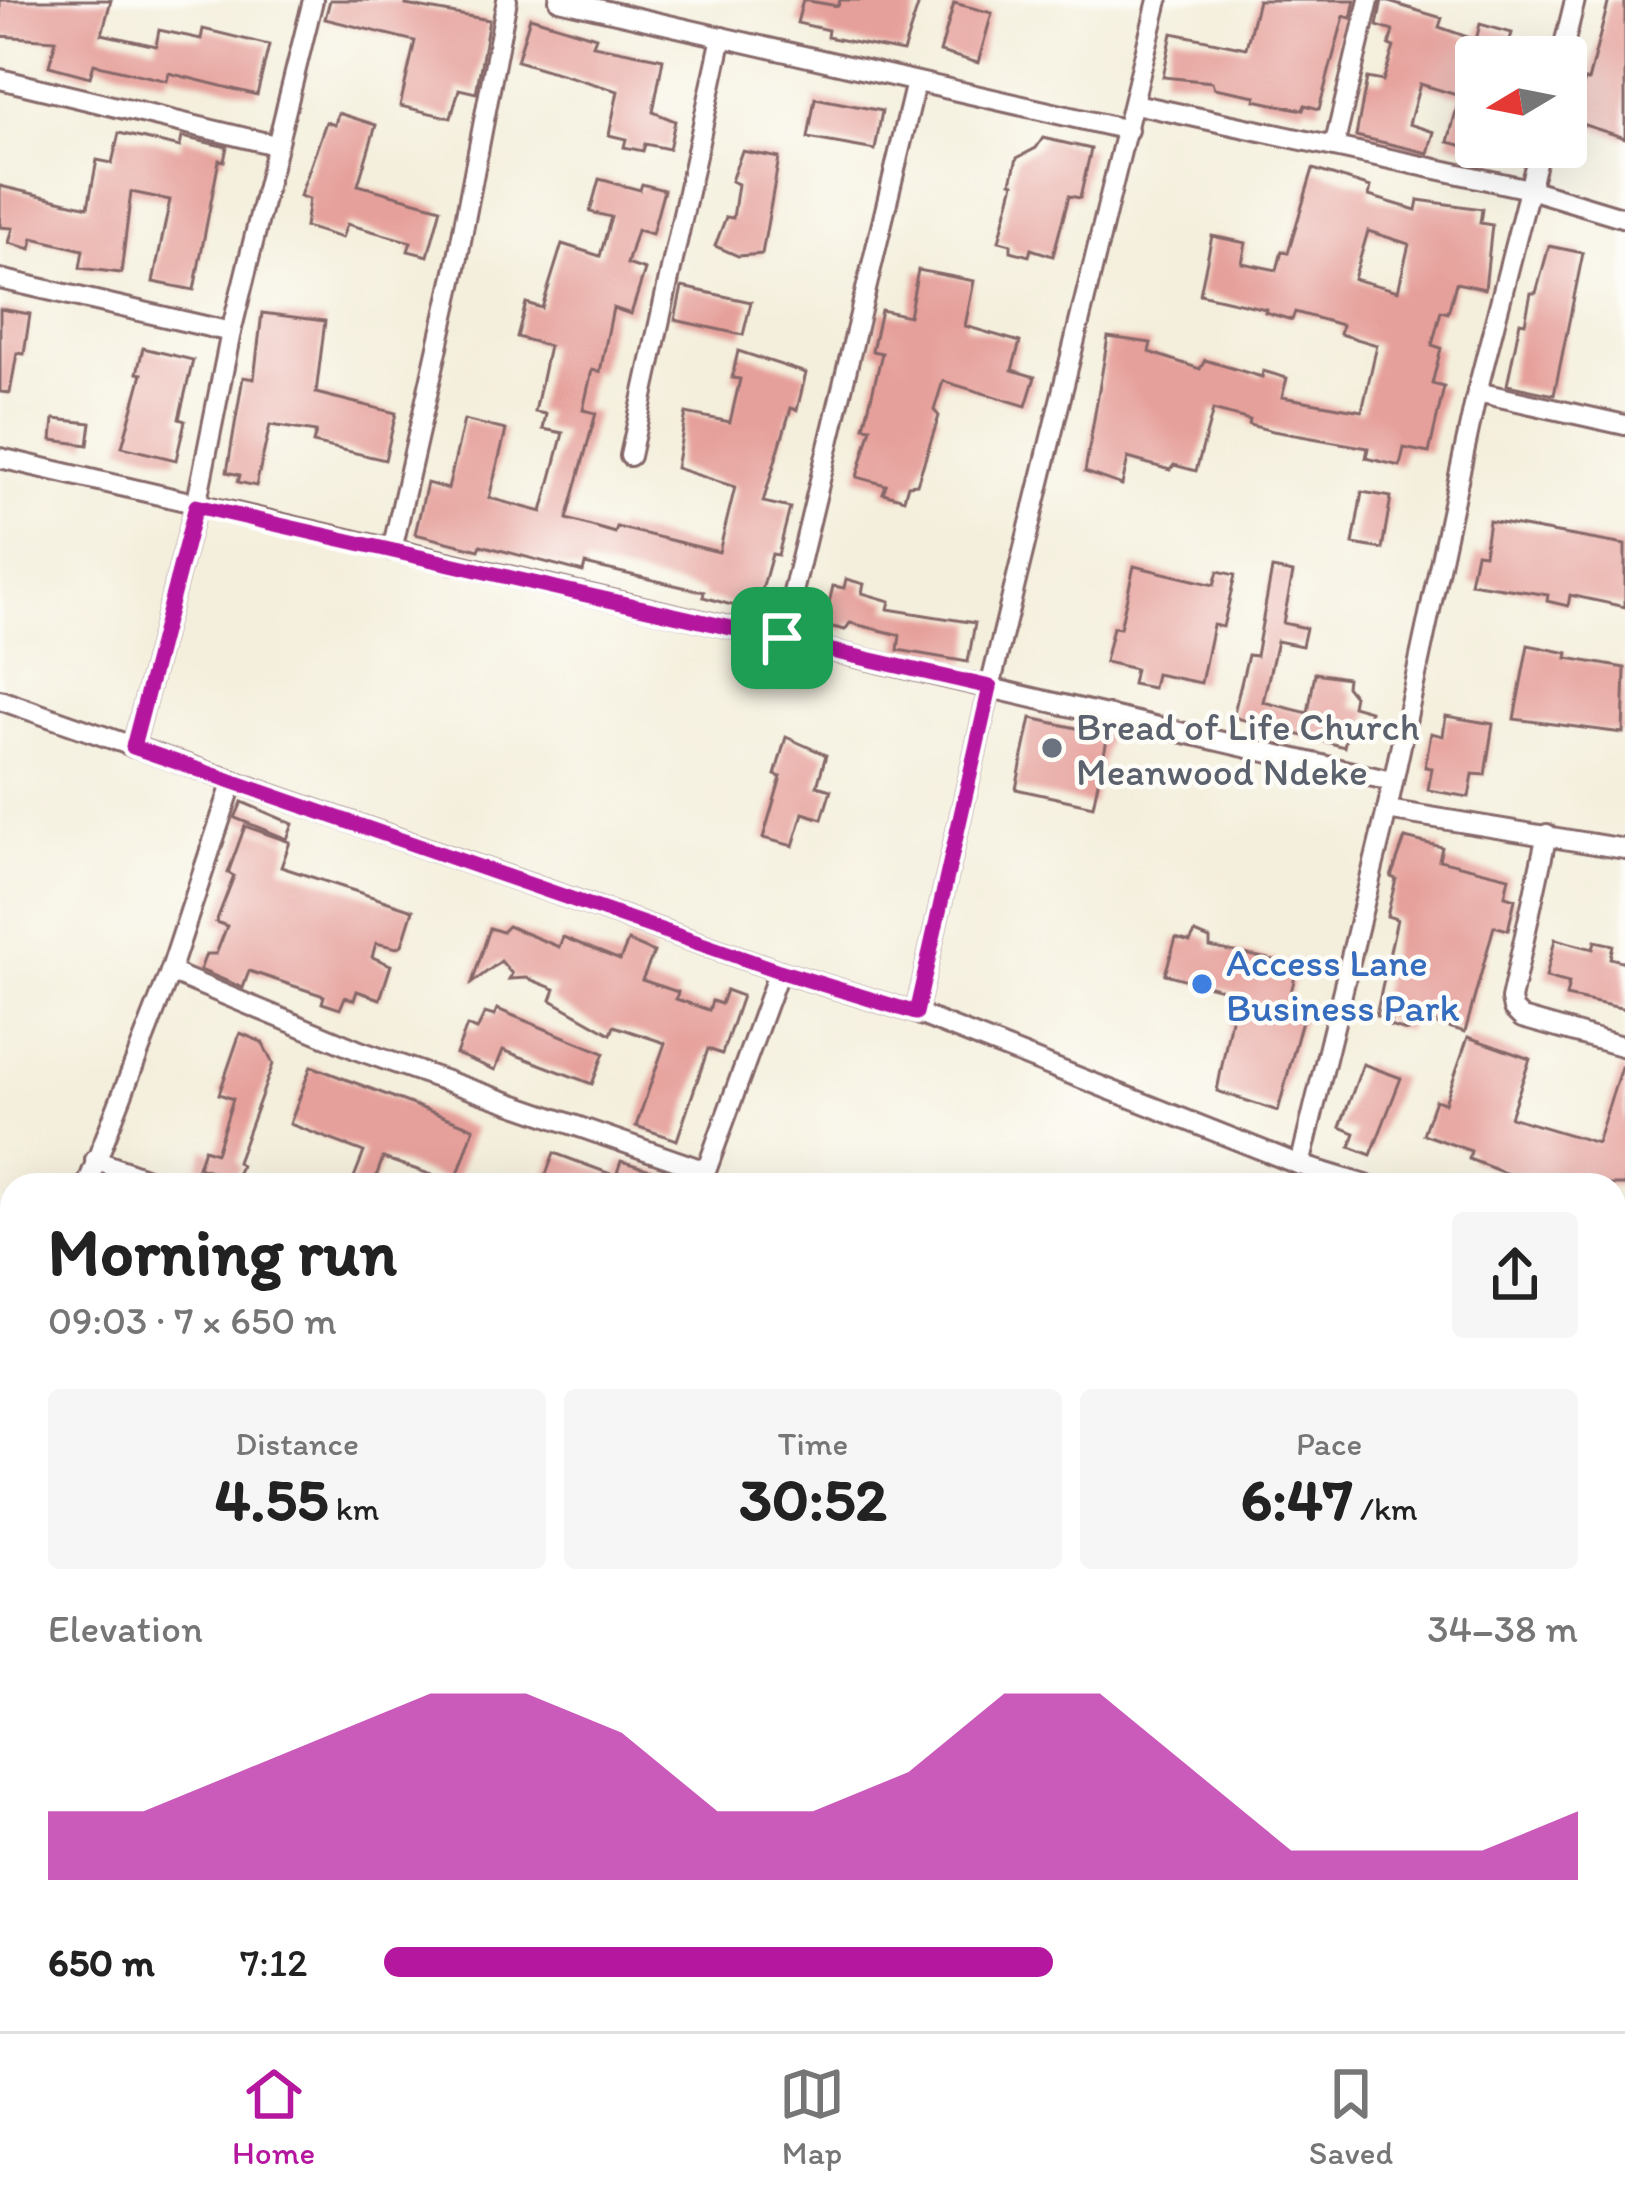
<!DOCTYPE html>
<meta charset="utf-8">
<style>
:root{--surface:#fff;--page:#f6f6f6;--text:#222;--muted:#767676;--line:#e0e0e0;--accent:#b5179e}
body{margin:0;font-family:Itim,sans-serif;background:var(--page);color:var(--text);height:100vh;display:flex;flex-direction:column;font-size:45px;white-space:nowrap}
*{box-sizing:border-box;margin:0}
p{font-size:39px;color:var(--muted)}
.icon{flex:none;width:66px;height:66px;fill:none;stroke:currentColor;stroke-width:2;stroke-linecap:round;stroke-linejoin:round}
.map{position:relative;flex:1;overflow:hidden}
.sheet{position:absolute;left:0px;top:1173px;width:1626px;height:858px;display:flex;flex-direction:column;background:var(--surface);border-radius:36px 36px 0 0;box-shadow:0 12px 48px #0002}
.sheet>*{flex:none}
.needle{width:78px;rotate:260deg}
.tools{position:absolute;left:1455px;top:36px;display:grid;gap:24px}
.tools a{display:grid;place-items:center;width:132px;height:132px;border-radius:12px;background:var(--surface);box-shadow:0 12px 48px #0002;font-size:60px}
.pin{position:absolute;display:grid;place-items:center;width:102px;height:102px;color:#fff;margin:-51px;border-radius:24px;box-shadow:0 6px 18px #0006}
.round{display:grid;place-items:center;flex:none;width:126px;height:126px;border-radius:12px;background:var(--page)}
.head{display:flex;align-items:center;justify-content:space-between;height:204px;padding:0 48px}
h1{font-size:66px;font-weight:800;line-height:90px}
.metrics{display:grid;grid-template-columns:repeat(3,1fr);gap:18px;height:204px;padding:12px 48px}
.metrics div{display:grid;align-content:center;border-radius:12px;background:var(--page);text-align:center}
.metrics b{font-size:60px;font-weight:800}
.metrics small{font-size:33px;font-weight:400}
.metrics p{font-size:33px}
.chart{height:336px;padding:24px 48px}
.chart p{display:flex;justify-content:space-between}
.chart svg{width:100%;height:216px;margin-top:12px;fill:var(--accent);opacity:.7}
ul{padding:0 48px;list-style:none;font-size:39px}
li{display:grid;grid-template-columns:192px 144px 1fr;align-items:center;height:90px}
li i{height:30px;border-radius:15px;background:var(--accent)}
.dock{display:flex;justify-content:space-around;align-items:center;height:168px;border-top:3px solid var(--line);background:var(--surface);font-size:33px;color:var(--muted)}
.dock a{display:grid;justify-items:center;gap:6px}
.dock .current{color:var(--accent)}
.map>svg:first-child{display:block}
.building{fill:#e6a09b;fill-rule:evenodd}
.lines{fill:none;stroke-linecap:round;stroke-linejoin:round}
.street-casing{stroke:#866869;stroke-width:24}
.street{stroke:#fff;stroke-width:18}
.route-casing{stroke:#fff;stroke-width:24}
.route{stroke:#b5179e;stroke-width:15}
.worship-dot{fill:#6b7280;stroke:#fdfcf7;stroke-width:4.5}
.shop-dot{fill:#3f7fe0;stroke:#fdfcf7;stroke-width:4.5}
.labels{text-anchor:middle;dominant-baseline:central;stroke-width:9;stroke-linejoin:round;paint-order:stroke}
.worship-label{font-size:39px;fill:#5b616d;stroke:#fdfcf7;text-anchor:start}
.shop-label{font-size:39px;fill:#366cbe;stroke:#fdfcf7;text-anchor:start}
</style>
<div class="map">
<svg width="1625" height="2031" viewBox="0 0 1625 2031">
<rect width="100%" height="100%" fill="#fdfcf7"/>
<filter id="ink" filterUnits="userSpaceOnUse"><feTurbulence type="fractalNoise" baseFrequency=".00833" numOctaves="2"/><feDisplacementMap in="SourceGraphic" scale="24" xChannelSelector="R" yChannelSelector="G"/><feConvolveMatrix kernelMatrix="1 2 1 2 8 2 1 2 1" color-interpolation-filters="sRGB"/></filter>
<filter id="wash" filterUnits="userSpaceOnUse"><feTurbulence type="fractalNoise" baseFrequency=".004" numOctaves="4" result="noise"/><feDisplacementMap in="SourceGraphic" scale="48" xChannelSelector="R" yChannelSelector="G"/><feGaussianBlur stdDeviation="2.7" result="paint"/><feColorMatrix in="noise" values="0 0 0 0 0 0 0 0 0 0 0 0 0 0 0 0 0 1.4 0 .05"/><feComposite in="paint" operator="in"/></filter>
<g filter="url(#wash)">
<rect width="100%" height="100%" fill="#f4efdc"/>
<g id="blocks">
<g class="building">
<path d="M0,0h111l-9,34 54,12 3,-16 42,9 2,-10 66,16 -12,50 -88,-22 -2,8 -73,-17 -4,13 -41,-11 7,-26 -56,-4z"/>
<path d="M330,0h77l-1,5 83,15 -13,73 -17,-4 -8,29 -51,-12 15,-65 -90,-22z"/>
<path d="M803,0l35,6 2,-6h80l-17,52 -76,-15 1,-7 -31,-7z"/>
<path d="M1258,0h97l-4,18 -7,-2 -25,93 -14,-4 -2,5 -30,-6 -18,-4 1,-4 -42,-8 -2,-6 -49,-5 9,-44 74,15z"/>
<path d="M1382,0l60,18 -3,9 37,13 4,-16 32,9 -5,17 10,7h-41v92l-28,-7 12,-46 -40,-12 -11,40 25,8 -6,21 -72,-17 11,-58 16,3 11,-34 -5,-2 4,-14 -16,-5z"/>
<path d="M1609,0h16v138l-53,-17 13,-41 3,1z"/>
<path d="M954,3l38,10 -14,50 -38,-11z"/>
<path d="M530,17l66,20 -3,8 70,14 -10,53 22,9 -6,28 -24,-5 -2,7 -19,-4 2,-8 -17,-4 9,-44 -101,-30z"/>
<path d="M815,98l67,13 -7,39 -67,-12z"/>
<path d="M338,113l38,12 -18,60 83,23 -13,48 -20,-5 3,-9 -64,-18 -5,14 -37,-11 4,-28 -9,-3 26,-74 9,3z"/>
<path d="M119,133l61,14 2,-10 45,10 -3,14 -5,-1 -25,130 -41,-8 17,-82 -39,-8 -10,81 -41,-5 3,-18 -50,-12 -2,11 -22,-6 4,-15 -13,-1v-41l88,21 9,-47 15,3z"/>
<path d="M1043,138l48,11 -11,49 -11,-2 -16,60 -22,-7 -2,7 -18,-5v-7l-12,-3 15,-58 -3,-1 6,-24 19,-10z"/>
<path d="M742,151l37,7 -17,96 -24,2 -23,-10 11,-29 7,1 5,-34 -7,-3z"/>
<path d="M1313,169l58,18 -2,9 47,14 2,-10 64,9 -2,14 12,2 -7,64 -29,-6 -8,30 -7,-2 -9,34 9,3 -9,36 12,3 -15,66 -25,-5 -4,18 -34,-8 2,-10 -95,-17 -24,-6 1,-5 -37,-10 -17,61 -22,-6 -4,5 -42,-12 -6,27 -37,-13 23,-135 43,6 -2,9 51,17 5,-9 57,17 1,-6 24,7 -5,19 80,14 15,-66 -37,-11 2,-9 -47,-13 -3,8 -27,-8 1,-3 -66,-15 12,-58 34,7 -4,20 35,7 5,-19 6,2zM1368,231l41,13 -11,47 -44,-12z"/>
<path d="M599,179l41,11 2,-6 22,6 -12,44 -15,-4 -10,34 18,6 -14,44 -18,-6 -13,64 -8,-2 -9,40 13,3 -29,106 48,14 2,-6 102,25 16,-65 -59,-19 10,-55 44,9 10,-43 -8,-1 6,-27 68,22 -9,37 -6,-2 -28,94 27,6 -12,47 -6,-1 -13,47 -16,-4 -8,9 -32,-9 1,-5 -119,-28 -2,8 -102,-27 -2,5 -64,-16 12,-51 21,6 16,-69 42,10 -17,68 53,14 21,-79 -20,-4 3,-15 -11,-2 14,-66 -32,-9 9,-34 16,5 20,-64 38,12 11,-39 -21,-5z"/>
<path d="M1549,246l34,7 -29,142 -47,-10 13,-63 5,1 6,-30h5z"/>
<path d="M918,270l56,11 -9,45 55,16 -8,28 23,7 -9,29 -83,-25 -9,29 5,6 -22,68 -9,1 -4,14 -21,-6 3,-8 -29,-8 14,-49 -7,-1 18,-74 -10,-2 9,-41 28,6z"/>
<path d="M682,287l69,15 -8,33 -68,-15z"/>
<path d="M0,309l30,5 -6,40 -7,-1 -7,40 -10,-1z"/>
<path d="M262,313l63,8 -9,72 80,20 -11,47 -72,-17 3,-11 -46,-7 -14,61 -18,-4 2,-7 -13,-3 16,-95 11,2z"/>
<path d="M143,348l50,12 -14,59 6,2 -9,39 -54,-13 20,-73 -5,-1z"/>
<path d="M54,419l37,4 -3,22 -36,-5z"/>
<path d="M1362,492l29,5 -9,52 -29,-5z"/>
<path d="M1489,521l136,24v62l-55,-12 -2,11 -21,-5 1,-6 -78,-12 6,-30 8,1z"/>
<path d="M1134,566l80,19 4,-14 17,4 -12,52 -10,-2 -12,58 -45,-9 -3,14 -21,-4 3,-15 -30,-7 8,-35 7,1z"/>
<path d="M1272,569l21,4 -10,50 23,5 -4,18 -25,-5 -14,61 45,11 7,-40 32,5 -1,8 8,10 -2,10 18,5 -7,26 -16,-4 -3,14 -111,-30 15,-62 8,1z"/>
<path d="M846,579l18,5 -2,9 28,8 -2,8 87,14 -7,39 -70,-12 2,-15 -50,-12 -5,7 -21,-5 9,-39 11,2z"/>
<path d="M1528,645l40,8 -1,5 58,10 -2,65 -109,-14z"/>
<path d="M1446,716l47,8 -8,51 -12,-1 -4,23 -41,-7 4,-22 -7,-1 6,-34 12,3z"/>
<path d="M1031,718l77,17 -15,71 -77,-17z"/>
<path d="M786,737l40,18 -9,31 14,4 -9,29 -19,-6 -10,33 -30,-8 18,-61 -6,-2z"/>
<path d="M242,802l51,22 -6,15 -52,-21z"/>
<path d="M245,826l45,16 -9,25 132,43 -11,35 -5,3 -21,-5 -4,14 19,8 -11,34 -23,-8 -3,9 -9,-3 -5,12 -18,-6 2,-7 -75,-25 -6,17 -43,-18 6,-16h10l11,-28 -11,-4 18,-46 -6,-3z"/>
<path d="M1405,838l37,9 -3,13 70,17 -4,19 10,3 -7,31 -14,-4 -29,106 -55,-16 -3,15 -18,-5 2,-6 -15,-4 21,-97 -10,-3 9,-37 -5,-2z"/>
<path d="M508,926l51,21 4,-10 57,23 8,-19 26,11 -12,28 36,12 -2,7 33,11 3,-9 9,3 5,-14 16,6 -20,58 -14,-5 -31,91 -41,-14 29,-83 -51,-17 -3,8 -60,-34 4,-11 -28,-11 -18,1 3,-5 -11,-13 -29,22 18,-55 12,4z"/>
<path d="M1195,933l15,6v8l88,18 -10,39 17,5 -27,102 -61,-20 19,-98 -71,-19 11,-36 14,4z"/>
<path d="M1555,939l38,10 2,-8 18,4 -3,13 15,4v47l-59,-13 3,-13 -23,-6z"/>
<path d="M497,1009l107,44 -12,31 -89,-34 -8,20 -39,-16 11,-28 10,4 8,-17 9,3z"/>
<path d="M240,1033l22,9 11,22 -36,98 4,4 -6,13 -37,-12 6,-18 12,4 17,-54 -14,-5z"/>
<path d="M1468,1037l62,22 -20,58 87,26 24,-76 4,1v117h-61l-37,-11 -2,7 -56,-22 2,-8 -48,-17 12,-34 10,3z"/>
<path d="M1363,1064l38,14 -30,77 -21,-8 5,-14 -15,-6z"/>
<path d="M311,1066l163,62 -19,55 -72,-25 -10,27h-22l13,-33 -74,-28z"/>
<path d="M554,1153l62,23 5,-15 63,19 -1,5h-141z"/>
</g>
</g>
</g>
<g filter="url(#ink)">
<use href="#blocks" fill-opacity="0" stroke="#866869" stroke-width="3"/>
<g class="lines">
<g class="street-casing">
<g id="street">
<path d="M559,0l569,130"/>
<path d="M1561,57l14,-57"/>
<path d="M0,79l275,66"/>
<path d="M1135,104l394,85 96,29"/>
<path d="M1334,147l35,-147"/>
<path d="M0,279l231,53"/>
<path d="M1477,392l148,33"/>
<path d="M630,456l92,-419"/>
<path d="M0,458l1391,323"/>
<path d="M392,550l64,-283 51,-267"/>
<path d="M782,638l134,-556"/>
<path d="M0,700l779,271 137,42 384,152 66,20"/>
<path d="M133,747l63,-241 35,-174 82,-332"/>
<path d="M1387,810l238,39"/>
<path d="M1547,834l-36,165 2,10 9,9 103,29"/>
<path d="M170,972l190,79 346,120"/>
<path d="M916,1013l74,-326 168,-687"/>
<path d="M95,1160l69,25"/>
<path d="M1300,1165l87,-355 90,-418 63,-245"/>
<path d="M87,1185l83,-213 63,-191"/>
<path d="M701,1185l78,-214"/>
<path d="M0,1261l12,5"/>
<path d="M1614,1271l11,4"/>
<path d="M0,1424l12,-31"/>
<path d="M1614,1736l11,-31"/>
<path d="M1614,1942l11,3"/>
<path d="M0,2007l12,-33"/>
<path d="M195,2031l5,-12"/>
<path d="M429,2031l5,-12"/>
<path d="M644,2031l4,-12"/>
<path d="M850,2031l4,-12"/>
<path d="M1072,2031l4,-12"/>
<path d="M1301,2031l4,-12"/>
</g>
</g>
<use href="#street" class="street"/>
</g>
</g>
<g class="lines" filter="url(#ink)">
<g class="route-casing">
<path id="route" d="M196,506l794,181 -74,326 -137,-42 -646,-224z"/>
</g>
<use href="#route" class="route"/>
</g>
<circle class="worship-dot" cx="1052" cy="748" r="12"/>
<circle class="shop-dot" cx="1202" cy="984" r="12"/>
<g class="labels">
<g class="worship-label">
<text x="1076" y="726">Bread of Life Church<tspan x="1076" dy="45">Meanwood Ndeke</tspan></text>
</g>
<g class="shop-label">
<text x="1226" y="962">Access Lane<tspan x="1226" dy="45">Business Park</tspan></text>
</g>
</g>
</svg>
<div class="tools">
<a><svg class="needle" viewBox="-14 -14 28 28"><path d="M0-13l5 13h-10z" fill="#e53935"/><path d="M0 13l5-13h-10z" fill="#767676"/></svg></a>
</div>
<div class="pin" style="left:782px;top:638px;background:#1e9e55"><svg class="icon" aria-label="arrive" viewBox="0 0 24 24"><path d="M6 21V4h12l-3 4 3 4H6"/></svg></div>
<section class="sheet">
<div class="head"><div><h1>Morning run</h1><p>09:03 · 7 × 650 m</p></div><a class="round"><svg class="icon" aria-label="share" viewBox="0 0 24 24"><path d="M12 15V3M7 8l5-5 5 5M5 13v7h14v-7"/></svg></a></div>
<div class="metrics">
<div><p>Distance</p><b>4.55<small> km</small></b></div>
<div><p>Time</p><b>30:52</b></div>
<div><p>Pace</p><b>6:47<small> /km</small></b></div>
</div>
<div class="chart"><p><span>Elevation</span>34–38 m</p>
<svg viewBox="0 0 160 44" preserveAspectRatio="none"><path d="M0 44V30L10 30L20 22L30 14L40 6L50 6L60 14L70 30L80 30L90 22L100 6L110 6L120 22L130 38L140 38L150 38L160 30V44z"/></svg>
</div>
<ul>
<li><b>650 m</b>7:12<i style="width:56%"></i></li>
</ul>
</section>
</div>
<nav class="dock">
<a class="current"><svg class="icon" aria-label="home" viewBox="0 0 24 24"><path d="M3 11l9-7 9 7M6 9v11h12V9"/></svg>Home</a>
<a><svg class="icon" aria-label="map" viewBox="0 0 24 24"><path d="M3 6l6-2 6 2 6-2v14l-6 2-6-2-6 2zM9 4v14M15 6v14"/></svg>Map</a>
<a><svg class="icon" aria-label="saved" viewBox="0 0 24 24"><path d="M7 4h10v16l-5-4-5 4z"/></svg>Saved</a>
</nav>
